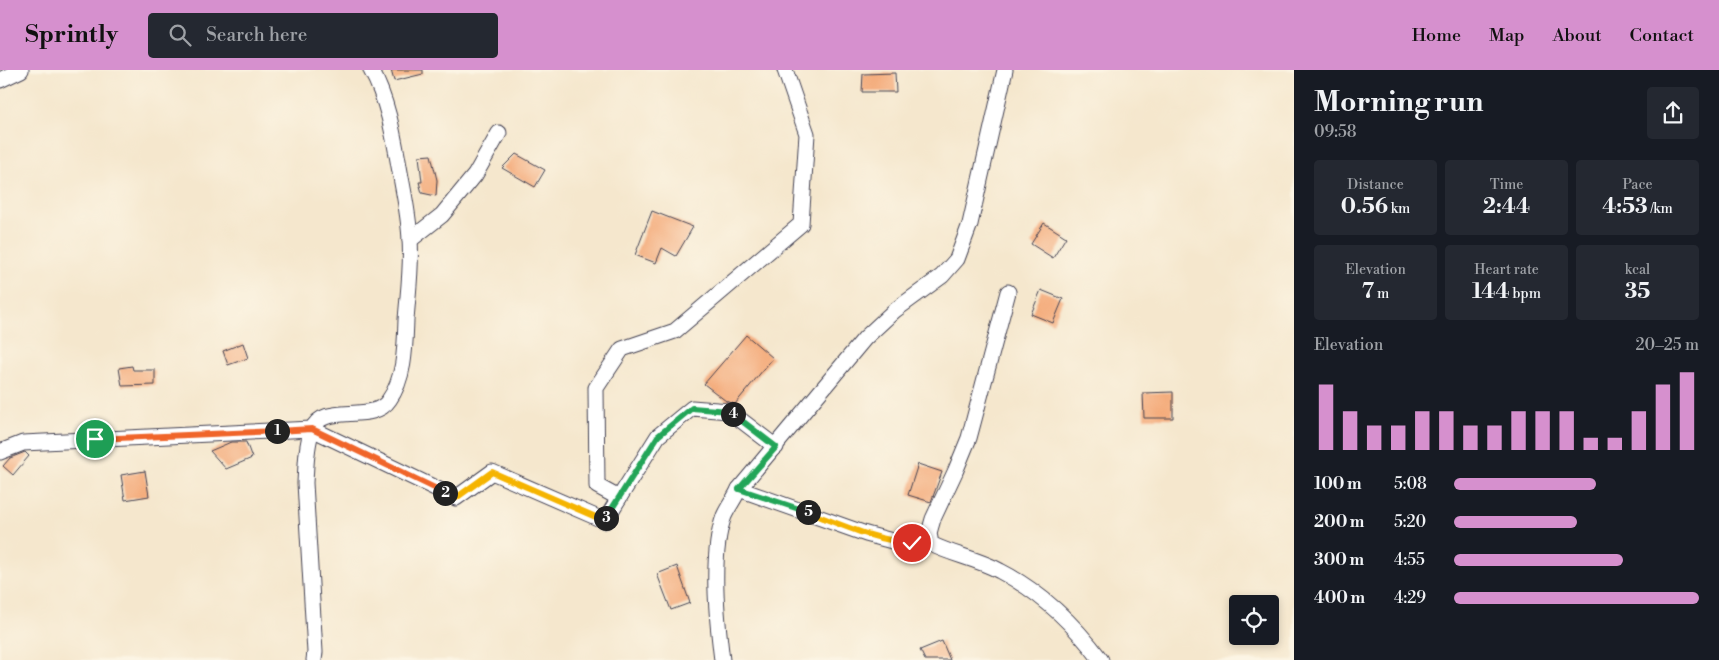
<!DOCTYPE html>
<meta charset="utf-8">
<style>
:root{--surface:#171b24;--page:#242831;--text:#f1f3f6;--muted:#9ea1a6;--accent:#d690ce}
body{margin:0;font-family:"Libre Bodoni",serif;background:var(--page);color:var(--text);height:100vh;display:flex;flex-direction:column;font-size:19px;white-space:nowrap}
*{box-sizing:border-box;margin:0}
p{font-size:16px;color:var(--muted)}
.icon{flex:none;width:28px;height:28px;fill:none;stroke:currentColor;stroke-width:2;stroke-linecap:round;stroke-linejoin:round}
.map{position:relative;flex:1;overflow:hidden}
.drawer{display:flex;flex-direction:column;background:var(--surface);width:425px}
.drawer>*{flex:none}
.fabs{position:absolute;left:1229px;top:525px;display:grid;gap:10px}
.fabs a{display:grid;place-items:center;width:50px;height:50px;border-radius:5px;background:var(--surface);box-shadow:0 2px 8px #0003;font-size:25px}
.pin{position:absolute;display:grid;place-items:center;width:42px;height:42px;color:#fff;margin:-21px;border:2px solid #fff;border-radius:50%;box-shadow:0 1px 5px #0007}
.km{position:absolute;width:25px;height:25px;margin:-12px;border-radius:50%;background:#222;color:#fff;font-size:14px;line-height:25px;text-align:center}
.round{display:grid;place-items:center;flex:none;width:52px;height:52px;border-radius:5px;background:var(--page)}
.summary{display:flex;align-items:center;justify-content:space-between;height:85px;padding:0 20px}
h1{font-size:28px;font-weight:800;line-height:38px}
.metrics{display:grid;grid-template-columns:repeat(3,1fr);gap:8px;height:85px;padding:5px 20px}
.metrics div{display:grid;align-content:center;border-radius:5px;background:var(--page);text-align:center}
.metrics b{font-size:21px;font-weight:800}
.metrics small{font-size:14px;font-weight:400}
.metrics p{font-size:14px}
.chart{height:140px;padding:10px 20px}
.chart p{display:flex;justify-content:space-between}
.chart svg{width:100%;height:90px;margin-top:5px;stroke:var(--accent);stroke-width:6}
ul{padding:0 20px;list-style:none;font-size:16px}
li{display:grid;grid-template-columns:80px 60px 1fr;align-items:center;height:38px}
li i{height:12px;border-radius:6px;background:var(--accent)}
header{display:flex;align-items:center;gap:30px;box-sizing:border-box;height:70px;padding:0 25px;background:var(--accent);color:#111}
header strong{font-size:24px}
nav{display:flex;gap:28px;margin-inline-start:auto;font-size:18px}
.search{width:350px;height:45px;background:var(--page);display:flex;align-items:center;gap:12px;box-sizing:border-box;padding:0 18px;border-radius:5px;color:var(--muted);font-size:19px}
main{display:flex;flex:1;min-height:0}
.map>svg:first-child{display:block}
.building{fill:#f4ab7a}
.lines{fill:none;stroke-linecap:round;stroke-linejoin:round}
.minor-casing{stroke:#424051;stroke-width:17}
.minor{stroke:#fff;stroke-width:15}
.split-1-casing{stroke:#fff;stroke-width:10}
.split-2-casing{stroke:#fff;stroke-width:10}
.split-3-casing{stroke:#fff;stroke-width:10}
.split-4-casing{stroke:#fff;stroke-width:10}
.split-5-casing{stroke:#fff;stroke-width:10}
.split-6-casing{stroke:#fff;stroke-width:10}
.split-1{stroke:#f0652b;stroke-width:6}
.split-2{stroke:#f0652b;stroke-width:6}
.split-3{stroke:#f5b400;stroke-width:6}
.split-4{stroke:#22a559;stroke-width:6}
.split-5{stroke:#22a559;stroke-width:6}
.split-6{stroke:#f5b400;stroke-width:6}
</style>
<header>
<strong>Sprintly</strong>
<div class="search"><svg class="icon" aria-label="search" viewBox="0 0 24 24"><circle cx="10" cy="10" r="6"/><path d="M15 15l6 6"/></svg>Search here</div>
<nav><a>Home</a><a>Map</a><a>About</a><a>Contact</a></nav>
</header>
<main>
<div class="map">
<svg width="1294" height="590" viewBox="0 0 1294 590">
<rect width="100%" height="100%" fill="#fcf5e5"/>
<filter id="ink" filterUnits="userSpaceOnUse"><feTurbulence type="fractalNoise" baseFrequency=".02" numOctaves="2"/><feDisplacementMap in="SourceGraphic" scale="10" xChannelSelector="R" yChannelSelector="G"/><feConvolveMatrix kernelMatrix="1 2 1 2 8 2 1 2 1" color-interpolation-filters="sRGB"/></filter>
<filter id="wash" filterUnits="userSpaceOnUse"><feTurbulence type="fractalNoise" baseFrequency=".0096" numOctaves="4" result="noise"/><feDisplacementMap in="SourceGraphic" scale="20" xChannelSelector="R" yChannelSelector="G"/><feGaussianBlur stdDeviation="1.12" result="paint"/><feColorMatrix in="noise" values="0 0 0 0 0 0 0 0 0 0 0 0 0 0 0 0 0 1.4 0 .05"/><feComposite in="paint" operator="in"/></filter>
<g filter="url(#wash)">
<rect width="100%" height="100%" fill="#f5e7cd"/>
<g id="blocks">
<g class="building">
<path d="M391,0h32v4l-29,7z"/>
<path d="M895,3l1,19h-34l1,-18z"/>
<path d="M516,84l29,16 -10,17 -33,-19z"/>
<path d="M431,85l6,25 -1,16 -14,-3 -3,-11h3l-3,-26z"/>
<path d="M652,141l41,16 -17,29 -14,-8 -6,15 -21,-8z"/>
<path d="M1044,153l22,14 -13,21 -22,-14z"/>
<path d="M1041,220l22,9 -10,24 -22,-9z"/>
<path d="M746,265l27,23 -38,46 -9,-3 -22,-17z"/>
<path d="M243,273l5,15 -20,7 -5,-14z"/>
<path d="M132,296l1,4h22v15l-33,1 -3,-18z"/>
<path d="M1173,322v26h-29l-1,-25z"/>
<path d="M231,372h15l6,16 -26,11 -16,-18z"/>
<path d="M25,382l4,4 -16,19 -10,-9 7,-8z"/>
<path d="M918,394l24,8 -11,30 -23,-7z"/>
<path d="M145,401l4,25 -24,4 -4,-25z"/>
<path d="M677,496l13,37 -19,7 -14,-36z"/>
<path d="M942,571l8,19h-25l-5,-10z"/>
</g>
</g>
</g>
<g filter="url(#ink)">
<use href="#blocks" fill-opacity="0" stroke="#424051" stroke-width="1"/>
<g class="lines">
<g class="minor-casing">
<g id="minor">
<path d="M0,10l21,-10"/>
<path d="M410,170l32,-25 33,-40 24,-42"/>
<path d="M1008,222l-39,146 -14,34 -22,47 -4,14 2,11c22,11 47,15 69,27 39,20 74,53 101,89"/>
<path d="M776,377l-47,-36 -37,-3 -34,28 -39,62 -22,-12 -1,-98 26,-39 53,-18 126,-107 6,-90 -22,-64"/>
<path d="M0,382l23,-9 289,-14 144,69 36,-26 113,49 14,-23"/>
<path d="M739,419l127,45 30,8 35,2"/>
<path d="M314,590l1,-8 -10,-169c1,-17 1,-37 7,-53 10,-29 61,-5 77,-30 16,-22 16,-54 17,-80 2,-27 6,-54 4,-80 -1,-23 -6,-46 -10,-68 -6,-34 -12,-72 -29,-102"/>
<path d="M722,590c-5,-40 -12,-105 2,-144 4,-9 11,-18 15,-27l126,-151 29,-27 48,-35 15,-17 13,-35 35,-154"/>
</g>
</g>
<use href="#minor" class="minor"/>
</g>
</g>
<g class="lines" filter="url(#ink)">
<g class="split-1-casing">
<path id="split-1" d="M95,369l182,-8"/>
</g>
<g class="split-2-casing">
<path id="split-2" d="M277,361l35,-2 133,64"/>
</g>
<g class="split-3-casing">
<path id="split-3" d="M445,423l11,5 36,-26 113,49 1,-3"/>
</g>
<g class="split-4-casing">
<path id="split-4" d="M606,448l52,-82 34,-28 37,3 4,3"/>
</g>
<g class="split-5-casing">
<path id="split-5" d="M733,344l43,33 -37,42 69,23"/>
</g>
<g class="split-6-casing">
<path id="split-6" d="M808,442c34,13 68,29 104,31"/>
</g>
<use href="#split-1" class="split-1"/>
<use href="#split-2" class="split-2"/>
<use href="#split-3" class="split-3"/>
<use href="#split-4" class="split-4"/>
<use href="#split-5" class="split-5"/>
<use href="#split-6" class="split-6"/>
</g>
</svg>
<div class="fabs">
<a><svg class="icon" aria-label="locate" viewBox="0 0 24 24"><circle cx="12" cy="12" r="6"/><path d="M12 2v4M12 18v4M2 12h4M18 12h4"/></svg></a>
</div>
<div class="pin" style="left:95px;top:369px;background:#1e9e55"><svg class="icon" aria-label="arrive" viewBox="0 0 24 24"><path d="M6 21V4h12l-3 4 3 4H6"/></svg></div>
<div class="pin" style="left:912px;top:473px;background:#d93025"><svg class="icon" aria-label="check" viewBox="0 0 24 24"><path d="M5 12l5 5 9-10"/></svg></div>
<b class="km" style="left:277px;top:361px">1</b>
<b class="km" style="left:445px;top:423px">2</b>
<b class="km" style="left:606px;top:448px">3</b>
<b class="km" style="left:733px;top:344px">4</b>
<b class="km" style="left:808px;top:442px">5</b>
</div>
<section class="drawer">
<div class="summary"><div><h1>Morning run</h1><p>09:58</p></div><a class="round"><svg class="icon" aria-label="share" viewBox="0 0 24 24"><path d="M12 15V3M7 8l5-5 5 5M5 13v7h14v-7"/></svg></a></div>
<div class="metrics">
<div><p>Distance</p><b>0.56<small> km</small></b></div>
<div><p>Time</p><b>2:44</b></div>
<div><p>Pace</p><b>4:53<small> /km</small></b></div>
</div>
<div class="metrics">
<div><p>Elevation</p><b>7<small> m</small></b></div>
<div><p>Heart rate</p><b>144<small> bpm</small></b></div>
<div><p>kcal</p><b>35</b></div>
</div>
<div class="chart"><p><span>Elevation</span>20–25 m</p>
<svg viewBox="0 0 160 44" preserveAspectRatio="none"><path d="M5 44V12M15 44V25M25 44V32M35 44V32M45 44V25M55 44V25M65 44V32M75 44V32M85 44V25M95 44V25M105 44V25M115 44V38M125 44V38M135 44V25M145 44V12M155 44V6"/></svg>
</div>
<ul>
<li><b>100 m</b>5:08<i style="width:58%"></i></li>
<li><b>200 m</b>5:20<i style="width:50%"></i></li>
<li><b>300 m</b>4:55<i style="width:69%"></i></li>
<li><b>400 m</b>4:29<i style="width:100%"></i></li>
</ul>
</section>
</main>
